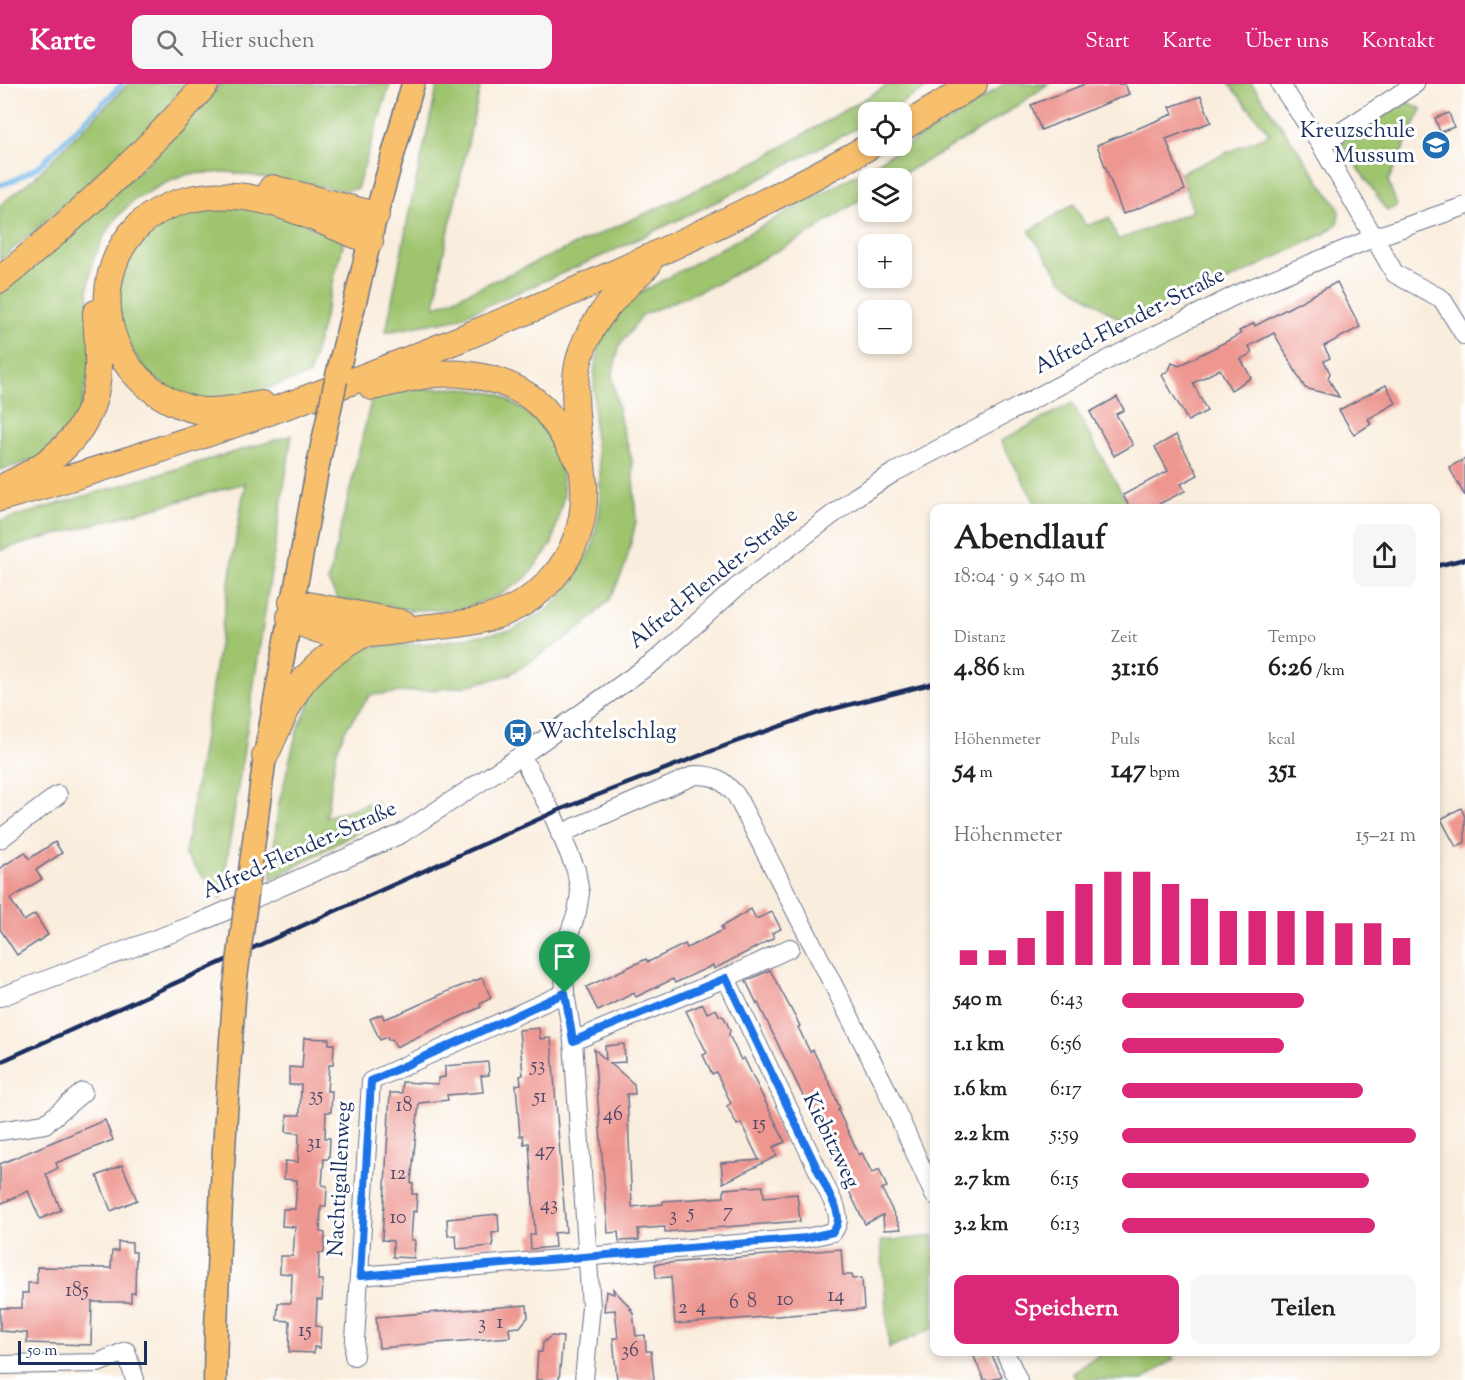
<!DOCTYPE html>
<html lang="de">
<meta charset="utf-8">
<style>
:root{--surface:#fff;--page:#f6f6f6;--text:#202124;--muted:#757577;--accent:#db2777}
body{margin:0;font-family:"Sorts Mill Goudy",serif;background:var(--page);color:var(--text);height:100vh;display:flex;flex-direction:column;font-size:22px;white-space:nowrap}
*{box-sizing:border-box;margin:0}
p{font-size:20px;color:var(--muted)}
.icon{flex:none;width:33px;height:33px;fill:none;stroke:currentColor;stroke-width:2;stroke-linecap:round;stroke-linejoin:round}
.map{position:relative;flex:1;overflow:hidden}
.details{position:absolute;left:930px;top:420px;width:510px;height:852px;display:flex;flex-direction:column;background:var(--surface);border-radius:12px;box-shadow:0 3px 9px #0003}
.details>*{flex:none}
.buttons{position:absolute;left:858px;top:18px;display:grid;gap:12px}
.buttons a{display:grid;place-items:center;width:54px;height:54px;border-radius:12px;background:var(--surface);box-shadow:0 3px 9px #0003;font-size:30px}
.scale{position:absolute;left:18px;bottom:15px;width:129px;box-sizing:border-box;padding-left:6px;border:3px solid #1b2f5e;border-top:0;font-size:16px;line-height:21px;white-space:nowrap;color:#1b2f5e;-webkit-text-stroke:4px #fff;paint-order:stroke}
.pin{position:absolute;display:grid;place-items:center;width:51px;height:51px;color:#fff;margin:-62px -26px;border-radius:50% 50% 50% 0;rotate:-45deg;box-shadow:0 0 6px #0007}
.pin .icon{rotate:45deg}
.round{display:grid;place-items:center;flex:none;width:63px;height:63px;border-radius:12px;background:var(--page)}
.headline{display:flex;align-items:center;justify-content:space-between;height:102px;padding:0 24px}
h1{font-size:33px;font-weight:700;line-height:45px}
.figures{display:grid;grid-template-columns:repeat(3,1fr);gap:9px;height:102px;padding:6px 24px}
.figures div{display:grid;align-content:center}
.figures b{font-size:26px;font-weight:700}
.figures small{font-size:16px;font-weight:400}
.figures p{font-size:16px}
.chart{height:168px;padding:12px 24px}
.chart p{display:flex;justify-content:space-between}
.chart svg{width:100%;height:108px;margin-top:6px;stroke:var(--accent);stroke-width:6}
.button{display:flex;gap:12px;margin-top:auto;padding:12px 24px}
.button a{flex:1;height:69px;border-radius:12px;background:var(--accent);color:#fff;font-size:24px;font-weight:700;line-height:69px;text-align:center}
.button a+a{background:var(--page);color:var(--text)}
ul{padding:0 24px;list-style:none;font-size:20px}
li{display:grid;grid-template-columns:96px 72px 1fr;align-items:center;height:45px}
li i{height:15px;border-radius:8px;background:var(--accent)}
header{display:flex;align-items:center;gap:36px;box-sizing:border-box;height:84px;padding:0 30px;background:var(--accent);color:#fff}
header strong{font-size:28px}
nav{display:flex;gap:33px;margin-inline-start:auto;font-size:21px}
.search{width:420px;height:54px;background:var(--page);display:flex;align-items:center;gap:15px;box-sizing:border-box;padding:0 21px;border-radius:12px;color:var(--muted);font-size:22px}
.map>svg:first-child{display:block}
.green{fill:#9fc46e;stroke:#5d7a66;stroke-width:1.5}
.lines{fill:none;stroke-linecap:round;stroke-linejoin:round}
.stream{stroke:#73bbeb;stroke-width:5}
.building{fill:#ee9690}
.minor-casing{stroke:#69728a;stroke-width:20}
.major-casing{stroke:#69728a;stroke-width:25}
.highway-casing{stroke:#69728a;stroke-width:28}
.minor{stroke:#fff;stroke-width:18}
.major{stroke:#f8bf6c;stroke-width:22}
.highway{stroke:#f8bf6c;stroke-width:26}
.rail{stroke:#1b2f5e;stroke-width:4.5}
.major-bridge-casing{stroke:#69728a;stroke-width:25;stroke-linecap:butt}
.major-bridge{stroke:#f8bf6c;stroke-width:22}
.route-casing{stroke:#fff;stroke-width:12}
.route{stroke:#1a73e8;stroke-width:8}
.labels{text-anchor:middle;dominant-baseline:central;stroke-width:6;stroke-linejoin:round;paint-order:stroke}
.number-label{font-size:20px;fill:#50496a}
.poi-label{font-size:22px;fill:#1b2f5e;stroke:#fff;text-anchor:end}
.street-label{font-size:22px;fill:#1b2f5e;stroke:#fff}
</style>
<header>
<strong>Karte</strong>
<div class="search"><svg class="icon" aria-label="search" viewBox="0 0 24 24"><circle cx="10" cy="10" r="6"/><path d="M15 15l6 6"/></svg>Hier suchen</div>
<nav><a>Start</a><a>Karte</a><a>Über uns</a><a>Kontakt</a></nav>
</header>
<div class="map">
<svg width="1465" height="1296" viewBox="0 0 1465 1296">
<rect width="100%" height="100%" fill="#fff"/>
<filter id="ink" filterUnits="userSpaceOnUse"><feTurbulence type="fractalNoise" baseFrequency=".0167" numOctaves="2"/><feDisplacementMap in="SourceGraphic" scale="12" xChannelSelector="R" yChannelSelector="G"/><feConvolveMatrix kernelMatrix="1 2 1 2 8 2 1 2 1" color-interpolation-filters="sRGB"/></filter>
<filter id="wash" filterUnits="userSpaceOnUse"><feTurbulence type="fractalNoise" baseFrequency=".008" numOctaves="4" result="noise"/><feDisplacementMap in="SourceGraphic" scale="24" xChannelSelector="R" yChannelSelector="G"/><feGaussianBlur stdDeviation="1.35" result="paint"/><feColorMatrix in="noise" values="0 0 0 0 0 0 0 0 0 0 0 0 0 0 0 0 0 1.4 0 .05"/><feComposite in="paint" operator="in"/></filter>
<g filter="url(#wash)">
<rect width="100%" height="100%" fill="#f9eddd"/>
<g class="green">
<path d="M128,0h59l-45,52 -142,124v-55l35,-28z"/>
<path d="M221,0h169l-33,105 -15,1 -114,-18 -40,2 -25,10 -29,16 -17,17 -13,19 -12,27 -4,28 5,59 -13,65 -42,44 -38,11v-180l148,-127z"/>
<path d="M438,0h43l-40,181 -6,42 225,-100 103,-49 127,-74h44l-49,28h-17v10l-142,75 -122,58 -148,64 -70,13 24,-124z"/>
<path d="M1004,0h44l-43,30 -67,41 -44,23h-26v16l-58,39 -94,51 -74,31 -23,32 -7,29 9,48 11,36 4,62 -11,44 -15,33 -29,29 -72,47 -48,12 -91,8 -25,35 -9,23 -10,64 50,-16 7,17 -112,62 7,-73 19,-76 23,-50 20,-21 28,-13 67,-4 78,-13 37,-22 24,-29 18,-32 8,-38v-39l-6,-37v-61l7,-32 11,-21 29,-27 209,-114 105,-61z"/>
<path d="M1229,0h23l87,125 -1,14 -14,11 -142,69 -54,22 -66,-45 -33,-49 45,-27 12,22 23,-8 9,22 75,-29 -12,-38 89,-39z"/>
<path d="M1403,16l19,9 -34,72 9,25 -10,5 -46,-69z"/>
<path d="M221,118l52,7 71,32 -35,134 -71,22 -39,3 -26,-9 -26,-19 -18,-26 -9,-18 -3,-31 7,-31 21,-34 35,-20z"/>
<path d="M463,304l36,6 26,17 15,13 19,30 5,40 -12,50 -26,34 -26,17 -39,14 -50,1 -73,-11 -10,-17 43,-181c26,-15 63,-12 92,-13z"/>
<path d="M1072,319l58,105h-92l-37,-67z"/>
<path d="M292,351l-71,464 -36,-44 60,-372 -245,67v-29z"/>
<path d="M934,1152v92l-45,20 -8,-107z"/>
<path d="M1104,1268h65l5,7 -31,21h-66l-5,-7z"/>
</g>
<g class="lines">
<path class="stream" d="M0,101l10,-3 28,-15 84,-83"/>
</g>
<g id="blocks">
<g class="building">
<path d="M1085,0h40l4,10 -88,36 -10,-25z"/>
<path d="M1201,12l10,26 -45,17 19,51 -62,24 -26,-69 76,-31 -3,-7z"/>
<path d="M1449,29l5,14 -14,5 -5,-14z"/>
<path d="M1337,198l23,45 -36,19 6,12 -6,3 6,12 -2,5 11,19 -34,-9 -31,-55 -25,13 3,7 -11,6 10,19 -20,12 -11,-21 -27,14 14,28 -19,10 -26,-46 7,-5 3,-7 7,3 7,-4 55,-28 -2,-3 15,-8 1,3z"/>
<path d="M1386,301l10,18 -28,16 3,5 -17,11 -15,-25z"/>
<path d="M1117,313l7,13 -8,4 17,31 -19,11 -24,-44z"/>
<path d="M1176,351l22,40 -17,9 4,7 -34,17h-21l-7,-13 45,-24 -13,-24z"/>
<path d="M1465,375v37l-16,-29z"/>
<path d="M1461,724l4,9v25l-9,5 -15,-28z"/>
<path d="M55,758l7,11 -26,17 6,9 -32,20 14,22 11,-7 13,21 -31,20 -17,-26v-61l25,-16 4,7z"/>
<path d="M751,825l5,10 16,-7 9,17 -9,4 2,5 -60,31 -1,-4 -38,18 -2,-4 -37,18 -2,-4 -36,18 -12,-24 60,-28 2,3 37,-18 2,4 36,-18 -2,-3z"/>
<path d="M770,886l30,56 -2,1 12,25 3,-2 19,38 8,21 -2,1 21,45 3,-2 10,20 7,-4 8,18 -5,2 19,40 -17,1 -1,-15 -18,9 -107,-221 -1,1 -11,-23z"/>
<path d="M482,894l9,20 -11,6 1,3 -85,40 -4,-8 -4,1 -1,-3 -7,3 -10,-21 12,-5 2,5 19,-7 50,-23z"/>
<path d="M703,920l4,9 9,-4 3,6 5,2 6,13 -1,5 12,25 3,-2 41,84 -12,5 4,9 -54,27 -2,-20 38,-3 -18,-37 -4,2 -5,-10 -5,-9 4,-3 -15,-31 -4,2 -9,-19 4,-2 -21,-42z"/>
<path d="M539,944l1,11 11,-1 15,194 -12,1 1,14 -24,2 -1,-14 5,-1 -6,-91 -5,1 -1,-9 -3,1 -4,-51 5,-1 -1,-8 3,-1 -4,-45z"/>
<path d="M304,954l25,1v5h5l-1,21h-4l-2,26h5l-1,21h-5l-1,26h5l-1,21h-5l-2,26 5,1 -1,20h-5l-1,26 5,1 -1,20h-5l-1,27h5l-1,20h-5l-1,26 5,1 -1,21 -6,-1v6l-25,-1 1,-31 -13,-1 1,-17h13l1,-29 -12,-1v-17h13l2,-29 -13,-1 1,-17h12l2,-29 -13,-1 1,-18 13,1 1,-29 -13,-1 1,-17h13l1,-30h-12v-18l13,1z"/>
<path d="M624,960l1,18 -15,1 24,21 1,10h-8l5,113 31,-3v-3l61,-4v-8l39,-3 1,11 33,-3 3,27 -135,11v-5l-27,2 1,11 -20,1 -1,-9 -10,1 -14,-184 12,11 -1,-14z"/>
<path d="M488,978l1,13 -8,1 2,16 -36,3 1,5 -29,3 -8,80 2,1 -1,10h5l-1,18 -3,-1 -1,15 -1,14h4l-1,18 -21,-1v-16l-11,-1 8,-147h12v-11l36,2v-6l7,-1v-11z"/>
<path d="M105,1036l8,20 -57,23 2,5 -12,6 15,36 -21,9 -12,-28 -28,13v-40z"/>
<path d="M122,1081l15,35 -26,11 -14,-35z"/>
<path d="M498,1130l1,18 -7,1 1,13 -36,3 -1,-14 -8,1 -1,-17z"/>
<path d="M118,1158l14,1v9h4l-1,41h-4v9h-39l-1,43 -64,-2v-10l-27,-2v-23h22v-15h6v-10h9v-16l74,1 1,-17h6z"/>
<path d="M841,1165l2,26h9l1,4 9,-1 2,31 -189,15 -4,-47 -15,1 -1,-14z"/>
<path d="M613,1205l19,20h-2l3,4 3,23 9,-1 1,16h5l3,29h-37l-4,-42h5l-3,-28 -11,1 2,-20 8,3z"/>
<path d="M527,1221l1,12 -8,10 -11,1 1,9 -131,11 -3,-31z"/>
<path d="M551,1252l12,1 -4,43h-23l2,-28h4l1,-9z"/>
<path d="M986,1268h4l12,24 -10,4h-8l-10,-23z"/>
</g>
</g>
</g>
<g filter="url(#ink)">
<use href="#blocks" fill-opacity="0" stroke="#69728a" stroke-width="1.5"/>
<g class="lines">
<g class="minor-casing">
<g id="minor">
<path d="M1280,0l41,61 74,129 47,25 23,37"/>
<path d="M1321,61l94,-61"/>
<path d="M521,671l31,58 24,57 4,23 -3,19 -10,28 -4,19 2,34 8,48 18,265 -7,74"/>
<path d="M560,750l135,-59c22,0 27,5 41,20l148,289 50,111"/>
<path d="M0,755l58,-44"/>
<path d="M0,913l196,-73 205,-90 130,-85 125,-89 81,-73 120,-91 36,-23 245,-129 104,-52 131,-54 92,-32"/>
<path d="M573,957l153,-63 64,-30"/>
<path d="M0,1047l45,-7 38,-32"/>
<path d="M360,1192l446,-38 27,-6c6,-9 6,-14 3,-24l-110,-230"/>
<path d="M1005,1268l13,28"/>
<path d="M354,1272l17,-275 194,-88"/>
<path d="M0,1281l98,-2 28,-12 9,29"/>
</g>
</g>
<g class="major-casing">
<g id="major">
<path d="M336,296l40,-165 37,-131"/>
<path d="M259,718l6,-46 53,-291"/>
<path d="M215,1296c2,-132 10,-263 20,-394"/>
</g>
</g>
<g class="highway-casing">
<g id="highway">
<path d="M902,44l72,-44"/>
<path d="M272,104l104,27"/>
<path d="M0,196c73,-60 144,-125 206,-196"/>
<path d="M372,303c21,-4 42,-11 63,-13 36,-3 77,6 104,30 17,16 29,41 42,61"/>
<path d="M262,320c-19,3 -40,8 -59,7 -19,-2 -39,-12 -54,-24 -50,-38 -56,-116 -11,-161 24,-24 65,-33 98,-30 47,4 90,28 134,45"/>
<path d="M7,401c44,-20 84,-52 90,-103 3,-23 0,-46 -1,-69"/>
<path d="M0,414c157,-43 309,-98 460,-159 140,-57 278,-119 410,-193"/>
<path d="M292,518l111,21"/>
<path d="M290,533c49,29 88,15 141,10 18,-2 36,-3 53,-8 63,-16 103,-69 100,-134 -3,-44 -17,-92 -2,-135 13,-36 39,-59 66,-85"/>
<path d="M265,672c10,-21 23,-54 36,-72 16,-21 37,-35 59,-48"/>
</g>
</g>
<use href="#minor" class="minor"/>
<use href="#major" class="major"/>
<use href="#highway" class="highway"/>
<g class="rail">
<path d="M1436,482l29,-7"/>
<path d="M0,978l559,-252 176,-68 86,-30 113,-29"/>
</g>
<g class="major-bridge-casing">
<g id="major-bridge">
<path d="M318,381l18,-85"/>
<path d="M235,902l24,-184"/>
</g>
</g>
<use href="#major-bridge" class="major-bridge"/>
</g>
</g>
<g class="lines" filter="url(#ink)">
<g class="route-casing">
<path id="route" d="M726,894l110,230c3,10 3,15 -3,24l-27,6 -446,38 11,-195 194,-88 8,48z"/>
</g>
<use href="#route" class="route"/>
</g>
<defs>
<g id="school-disc" transform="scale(1.5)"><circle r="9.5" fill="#1f6fb2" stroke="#fff"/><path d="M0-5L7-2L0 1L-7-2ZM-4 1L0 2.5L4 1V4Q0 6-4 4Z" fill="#fff"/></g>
<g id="bus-disc" transform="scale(1.5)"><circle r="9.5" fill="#1f6fb2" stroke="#fff"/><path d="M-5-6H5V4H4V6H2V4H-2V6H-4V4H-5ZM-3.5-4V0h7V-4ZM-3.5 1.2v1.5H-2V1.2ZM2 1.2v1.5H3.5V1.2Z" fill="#fff"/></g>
</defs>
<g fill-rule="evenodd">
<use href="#school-disc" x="1436" y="61"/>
<use href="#bus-disc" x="518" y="649"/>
</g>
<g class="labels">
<g class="number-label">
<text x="538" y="982">53</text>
<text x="316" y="1012">35</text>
<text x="540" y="1013">51</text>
<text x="404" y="1022">18</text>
<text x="613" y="1031">46</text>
<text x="759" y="1040">15</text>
<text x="314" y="1059">31</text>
<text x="545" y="1067">47</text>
<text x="398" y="1090">12</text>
<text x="549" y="1121">43</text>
<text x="728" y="1128">7</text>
<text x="691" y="1129">5</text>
<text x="673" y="1132">3</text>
<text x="398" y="1134">10</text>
<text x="77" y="1207">185</text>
<text x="836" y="1212">14</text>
<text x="785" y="1216">10</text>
<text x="752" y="1218">8</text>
<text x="734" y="1219">6</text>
<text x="701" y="1223">4</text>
<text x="683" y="1224">2</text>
<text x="500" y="1239">1</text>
<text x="482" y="1240">3</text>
<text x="305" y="1247">15</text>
<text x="630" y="1267">36</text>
</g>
<g class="poi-label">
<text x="1415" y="48">Kreuzschule<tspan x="1415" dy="25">Mussum</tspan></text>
<text x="539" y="649" text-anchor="start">Wachtelschlag</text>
</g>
<g class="street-label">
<text transform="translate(1130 238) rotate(-27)">Alfred-Flender-Straße</text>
<text transform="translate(714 495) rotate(-39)">Alfred-Flender-Straße</text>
<text transform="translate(300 767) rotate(-24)">Alfred-Flender-Straße</text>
<text transform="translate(830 1057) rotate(64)">Kiebitzweg</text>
<text transform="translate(341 1095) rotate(-87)">Nachtigallenweg</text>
</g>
</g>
</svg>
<div class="buttons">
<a><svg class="icon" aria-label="locate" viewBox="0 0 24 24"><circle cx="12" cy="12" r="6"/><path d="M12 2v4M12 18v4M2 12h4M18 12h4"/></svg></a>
<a><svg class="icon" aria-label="layers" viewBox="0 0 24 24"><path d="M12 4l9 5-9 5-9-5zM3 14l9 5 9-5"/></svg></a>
<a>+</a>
<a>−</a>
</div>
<div class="scale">50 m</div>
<div class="pin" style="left:565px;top:909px;background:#1e9e55"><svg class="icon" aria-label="arrive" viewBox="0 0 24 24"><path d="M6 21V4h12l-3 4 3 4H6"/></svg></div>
<section class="details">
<div class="headline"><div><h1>Abendlauf</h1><p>18:04 · 9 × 540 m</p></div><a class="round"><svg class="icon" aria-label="share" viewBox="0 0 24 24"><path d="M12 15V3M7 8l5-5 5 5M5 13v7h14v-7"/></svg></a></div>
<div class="figures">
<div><p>Distanz</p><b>4.86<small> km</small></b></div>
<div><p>Zeit</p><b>31:16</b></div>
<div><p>Tempo</p><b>6:26<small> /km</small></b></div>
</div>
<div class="figures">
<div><p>Höhenmeter</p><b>54<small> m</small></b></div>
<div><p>Puls</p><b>147<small> bpm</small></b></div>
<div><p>kcal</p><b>351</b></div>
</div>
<div class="chart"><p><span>Höhenmeter</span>15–21 m</p>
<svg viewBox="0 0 160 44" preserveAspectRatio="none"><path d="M5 44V38M15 44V38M25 44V33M35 44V22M45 44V11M55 44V6M65 44V6M75 44V11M85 44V17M95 44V22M105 44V22M115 44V22M125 44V22M135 44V27M145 44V27M155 44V33"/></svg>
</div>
<ul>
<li><b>540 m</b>6:43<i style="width:62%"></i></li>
<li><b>1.1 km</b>6:56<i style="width:55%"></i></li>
<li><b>1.6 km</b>6:17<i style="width:82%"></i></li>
<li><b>2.2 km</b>5:59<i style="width:100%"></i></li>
<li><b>2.7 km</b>6:15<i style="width:84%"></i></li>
<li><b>3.2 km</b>6:13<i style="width:86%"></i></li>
</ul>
<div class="button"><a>Speichern</a><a>Teilen</a></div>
</section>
</div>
